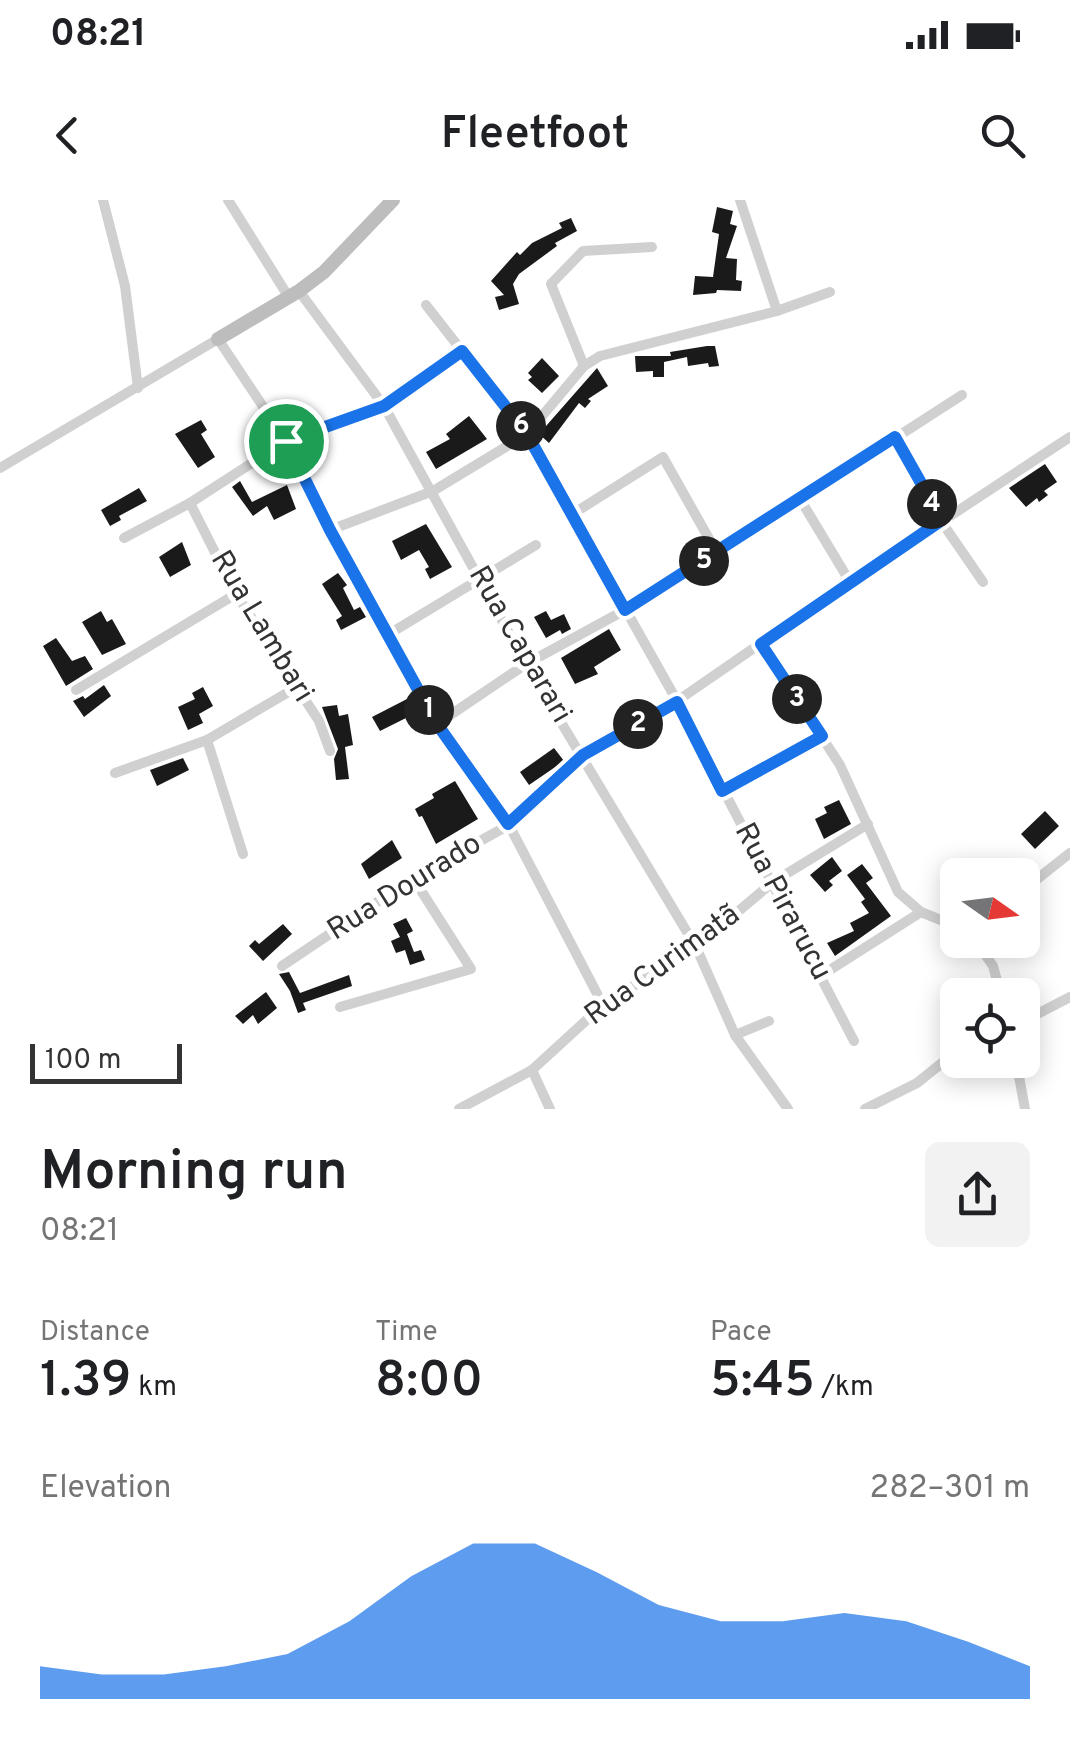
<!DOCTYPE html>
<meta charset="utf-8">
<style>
:root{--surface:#fff;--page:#f2f2f2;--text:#202124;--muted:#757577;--accent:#1a73e8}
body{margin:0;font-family:Overpass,sans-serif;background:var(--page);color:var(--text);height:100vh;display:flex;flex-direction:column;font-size:38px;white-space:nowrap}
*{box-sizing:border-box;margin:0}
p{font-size:32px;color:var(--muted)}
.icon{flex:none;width:55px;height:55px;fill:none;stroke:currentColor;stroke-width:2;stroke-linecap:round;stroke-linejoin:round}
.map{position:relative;height:909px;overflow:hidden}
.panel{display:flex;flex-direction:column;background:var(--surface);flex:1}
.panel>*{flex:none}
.needle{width:65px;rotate:104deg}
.fabs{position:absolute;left:940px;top:658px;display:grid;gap:20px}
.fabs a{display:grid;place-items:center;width:100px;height:100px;border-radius:15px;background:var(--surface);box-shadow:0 5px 25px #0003;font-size:50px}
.scale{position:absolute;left:30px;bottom:25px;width:152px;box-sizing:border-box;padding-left:10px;border:5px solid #333;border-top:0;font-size:28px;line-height:35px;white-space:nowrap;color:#333;-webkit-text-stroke:8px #fff;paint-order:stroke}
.pin{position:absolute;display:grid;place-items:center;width:85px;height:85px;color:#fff;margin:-42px;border:5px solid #fff;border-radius:50%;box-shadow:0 2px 10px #0007}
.km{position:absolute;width:50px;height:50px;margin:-25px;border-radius:50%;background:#222;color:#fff;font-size:28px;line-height:50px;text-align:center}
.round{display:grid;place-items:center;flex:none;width:105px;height:105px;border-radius:15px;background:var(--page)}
.overview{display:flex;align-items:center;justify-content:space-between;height:170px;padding:0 40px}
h1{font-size:55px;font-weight:600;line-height:75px}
.figures{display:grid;grid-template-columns:repeat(3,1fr);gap:15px;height:170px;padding:10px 40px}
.figures div{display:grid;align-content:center}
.figures b{font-size:50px;font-weight:600}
.figures small{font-size:28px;font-weight:400}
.figures p{font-size:28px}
.chart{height:280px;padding:20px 40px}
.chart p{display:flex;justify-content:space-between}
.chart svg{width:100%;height:180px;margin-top:10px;fill:var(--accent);opacity:.7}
.status{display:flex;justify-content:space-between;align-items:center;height:70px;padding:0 50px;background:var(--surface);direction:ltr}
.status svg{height:28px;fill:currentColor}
header{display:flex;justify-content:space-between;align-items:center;height:130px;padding:0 40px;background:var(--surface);font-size:45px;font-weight:600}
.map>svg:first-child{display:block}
.building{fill:#1a1a1a}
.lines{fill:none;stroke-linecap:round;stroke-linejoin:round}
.street{stroke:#d0d0d0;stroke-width:10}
.secondary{stroke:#bdbdbd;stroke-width:14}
.route-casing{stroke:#fff;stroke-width:20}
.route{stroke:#1a73e8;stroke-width:12}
.labels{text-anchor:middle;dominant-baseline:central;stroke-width:10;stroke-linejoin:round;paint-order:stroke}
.street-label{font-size:30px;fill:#333;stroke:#fff}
</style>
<div class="status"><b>08:21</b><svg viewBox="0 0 49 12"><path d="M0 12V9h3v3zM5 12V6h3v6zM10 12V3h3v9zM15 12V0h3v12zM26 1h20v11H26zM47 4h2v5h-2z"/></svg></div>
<header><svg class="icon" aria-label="back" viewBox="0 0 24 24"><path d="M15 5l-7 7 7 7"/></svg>Fleetfoot<svg class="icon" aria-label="search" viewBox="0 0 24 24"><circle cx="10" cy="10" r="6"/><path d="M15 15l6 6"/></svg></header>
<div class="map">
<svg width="1070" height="909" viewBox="0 0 1070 909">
<rect width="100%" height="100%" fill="#fff"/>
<g class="building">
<path d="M717,7l16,4 -3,13 7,2 -11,32 11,1 -1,21 6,1 -1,10 -24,-1 -1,3 -23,2 2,-19 18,1 6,-43 -7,-2z"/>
<path d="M571,18l6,13 -22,12 2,3 -38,28 -6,10 6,20 -20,6 -4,-13 9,-2 -13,-14 26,-29 3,3 12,-12 30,-15 -3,-5z"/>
<path d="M707,146h8l4,20 -10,1 -1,-4 -20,3 -1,-9 -23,5v15h-11v-6l-17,1 -1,-16h36l-1,-4z"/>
<path d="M542,158l17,18 -17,17 -14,-13 4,-3 -4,-4z"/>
<path d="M597,168l11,18 -20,13 3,2 -6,7 -6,-5 -30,40 -10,-9z"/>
<path d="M469,216l18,23 -51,30 -10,-17 24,-13 -4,-5z"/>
<path d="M201,220l6,10 -6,4 14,23 -17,11 -23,-34z"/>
<path d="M1045,264l12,18 -13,9 4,4 -9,7 -2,-4 -11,9 -17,-19z"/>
<path d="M240,281l12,21 35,-17 9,24 -22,11 -7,-14 -14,10 -21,-29z"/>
<path d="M139,288l8,13 -28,15 2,4 -11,6 -9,-16z"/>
<path d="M426,324l26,43 -22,12 -5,-10 4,-2 -10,-17 -18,10 -9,-19z"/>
<path d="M182,342l9,23 -21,12 -11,-20z"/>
<path d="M338,373l9,12 -4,3 11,22 6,-3 6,10 -25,13 -5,-10 6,-4 -20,-32z"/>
<path d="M101,411l6,11 5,-3 14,25 -24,11 -20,-33z"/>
<path d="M546,411l5,9 13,-6 7,15 -9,5 -2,-4 -14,8 -12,-21z"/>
<path d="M609,429l12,21 -27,17 4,7 -23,10 -14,-26z"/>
<path d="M56,438l16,23 13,-5 8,13 -27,17 -23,-40z"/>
<path d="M104,485l7,11 -27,21 -11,-16 10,-5 2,3z"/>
<path d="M203,487l10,19 -14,8 4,9 -15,7 -10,-23 17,-8 -3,-6z"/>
<path d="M407,499l7,15 -34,17 -8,-14z"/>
<path d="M337,505l2,11 9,-2 5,31 -8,2 4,32 -13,1 -2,-21 4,-10 -16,-42z"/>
<path d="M554,548l10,13 -35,24 -9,-13z"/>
<path d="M183,558l6,12 -32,16 -7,-16z"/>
<path d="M455,581l23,38 -42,25 -14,-28 -3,1 -4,-8 19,-11 -2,-4z"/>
<path d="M839,600l12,24 -27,15 -9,-20 12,-6 -3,-6z"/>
<path d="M1045,611l14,15 -24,23 -14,-15z"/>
<path d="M392,640l10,18 -33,21 -8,-15z"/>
<path d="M832,657l10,14 -13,10 4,4 -8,7 -15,-17z"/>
<path d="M862,664l11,14 -7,5 25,33 -56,40 -8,-13 27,-12 -4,-8 19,-10 -8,-11 4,-3 -18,-24z"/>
<path d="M406,718l7,13 -6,3 7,18 7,-2 4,10 -15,5 -5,-15 -9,3 -5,-12 9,-4 -7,-13z"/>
<path d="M283,724l9,10 -29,27 -14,-15 6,-6 4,4z"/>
<path d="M289,772l11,21 49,-18 3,11 -49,17 3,7 -8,3 -8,-22 -11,-17z"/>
<path d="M266,792l11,16 -19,16 -5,-9 -10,9 -8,-8z"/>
</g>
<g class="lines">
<g class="street">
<path d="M103,0l22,86 13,102"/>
<path d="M228,0l60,96"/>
<path d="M740,0l37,111"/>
<path d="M299,91l85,115 142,258 170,283 39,88 53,74"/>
<path d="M426,105l101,129 150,267 177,340"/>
<path d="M584,166l-33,-82 32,-33 69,-4"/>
<path d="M895,237l46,84 42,61"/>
<path d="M0,268l218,-129 68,102 44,89 107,194 72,101 94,180"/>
<path d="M800,299l50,83"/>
<path d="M190,303l46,91 83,127 11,30"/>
<path d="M571,315l92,-58 54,96"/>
<path d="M330,330l103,-39 94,-57 57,-68 16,-10 177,-45 53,-19"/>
<path d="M124,338l66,-35 96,-62 98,-35 77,-55"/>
<path d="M389,434l147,-89"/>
<path d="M761,444l79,121 58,127 23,20 37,15"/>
<path d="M76,490l160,-96"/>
<path d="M437,524l89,-60 99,-54 92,-57 245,-158"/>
<path d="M207,540l36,114"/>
<path d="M115,573l92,-33 90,-53"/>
<path d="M723,591l99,-55"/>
<path d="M1022,691l48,-38"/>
<path d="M975,740l18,26 8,29"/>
<path d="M282,766l131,-88 96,-53 74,-70 94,-54 173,-119 220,-145"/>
<path d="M822,775l99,-63"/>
<path d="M340,807l131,-38 -58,-91"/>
<path d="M1022,822l48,-25"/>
<path d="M735,835l34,-14"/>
<path d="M1016,860l9,49"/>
<path d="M532,870l18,39"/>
<path d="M459,909l73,-39 71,-65 93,-58 77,-65 95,-58"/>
<path d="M865,909l52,-26 41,-33"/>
</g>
<path class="secondary" d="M218,139l81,-48 25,-19 69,-72"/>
</g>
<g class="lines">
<g class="route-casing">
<path id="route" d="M462,151l65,83 98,176 270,-173 47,83 -181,124 61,92 -100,55 -45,-89 -94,53 -75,69 -71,-100 -107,-194 -44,-89 98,-35z"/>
</g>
<use href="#route" class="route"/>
</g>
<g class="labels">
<g class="street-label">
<text transform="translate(261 427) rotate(59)">Rua Lambari</text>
<text transform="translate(519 445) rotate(60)">Rua Caparari</text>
<text transform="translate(405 688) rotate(-32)">Rua Dourado</text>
<text transform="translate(782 702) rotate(62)">Rua Pirarucu</text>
<text transform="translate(663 766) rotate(-36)">Rua Curimatã</text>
</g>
</g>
</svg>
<div class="fabs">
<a><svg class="needle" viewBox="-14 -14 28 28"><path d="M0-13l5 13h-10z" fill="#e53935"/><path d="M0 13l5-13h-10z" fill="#757577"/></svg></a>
<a><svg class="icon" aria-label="locate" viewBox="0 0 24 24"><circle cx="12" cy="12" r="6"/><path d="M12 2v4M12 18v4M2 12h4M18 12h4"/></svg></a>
</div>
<div class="scale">100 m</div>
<div class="pin" style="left:286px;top:241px;background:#1e9e55"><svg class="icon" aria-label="arrive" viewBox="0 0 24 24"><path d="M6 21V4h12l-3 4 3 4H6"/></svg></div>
<b class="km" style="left:429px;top:510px">1</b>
<b class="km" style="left:638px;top:524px">2</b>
<b class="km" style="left:797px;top:499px">3</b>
<b class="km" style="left:932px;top:304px">4</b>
<b class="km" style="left:704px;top:361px">5</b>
<b class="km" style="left:521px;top:226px">6</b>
</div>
<section class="panel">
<div class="overview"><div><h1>Morning run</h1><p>08:21</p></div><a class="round"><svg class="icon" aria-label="share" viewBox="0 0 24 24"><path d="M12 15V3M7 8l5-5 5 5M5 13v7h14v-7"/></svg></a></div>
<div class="figures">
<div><p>Distance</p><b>1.39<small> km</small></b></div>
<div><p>Time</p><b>8:00</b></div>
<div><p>Pace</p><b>5:45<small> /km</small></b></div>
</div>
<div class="chart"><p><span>Elevation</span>282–301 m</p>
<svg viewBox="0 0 160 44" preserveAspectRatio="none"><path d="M0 44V36L10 38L20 38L30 36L40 33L50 25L60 14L70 6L80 6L90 13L100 21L110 25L120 25L130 23L140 25L150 30L160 36V44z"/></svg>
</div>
</section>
